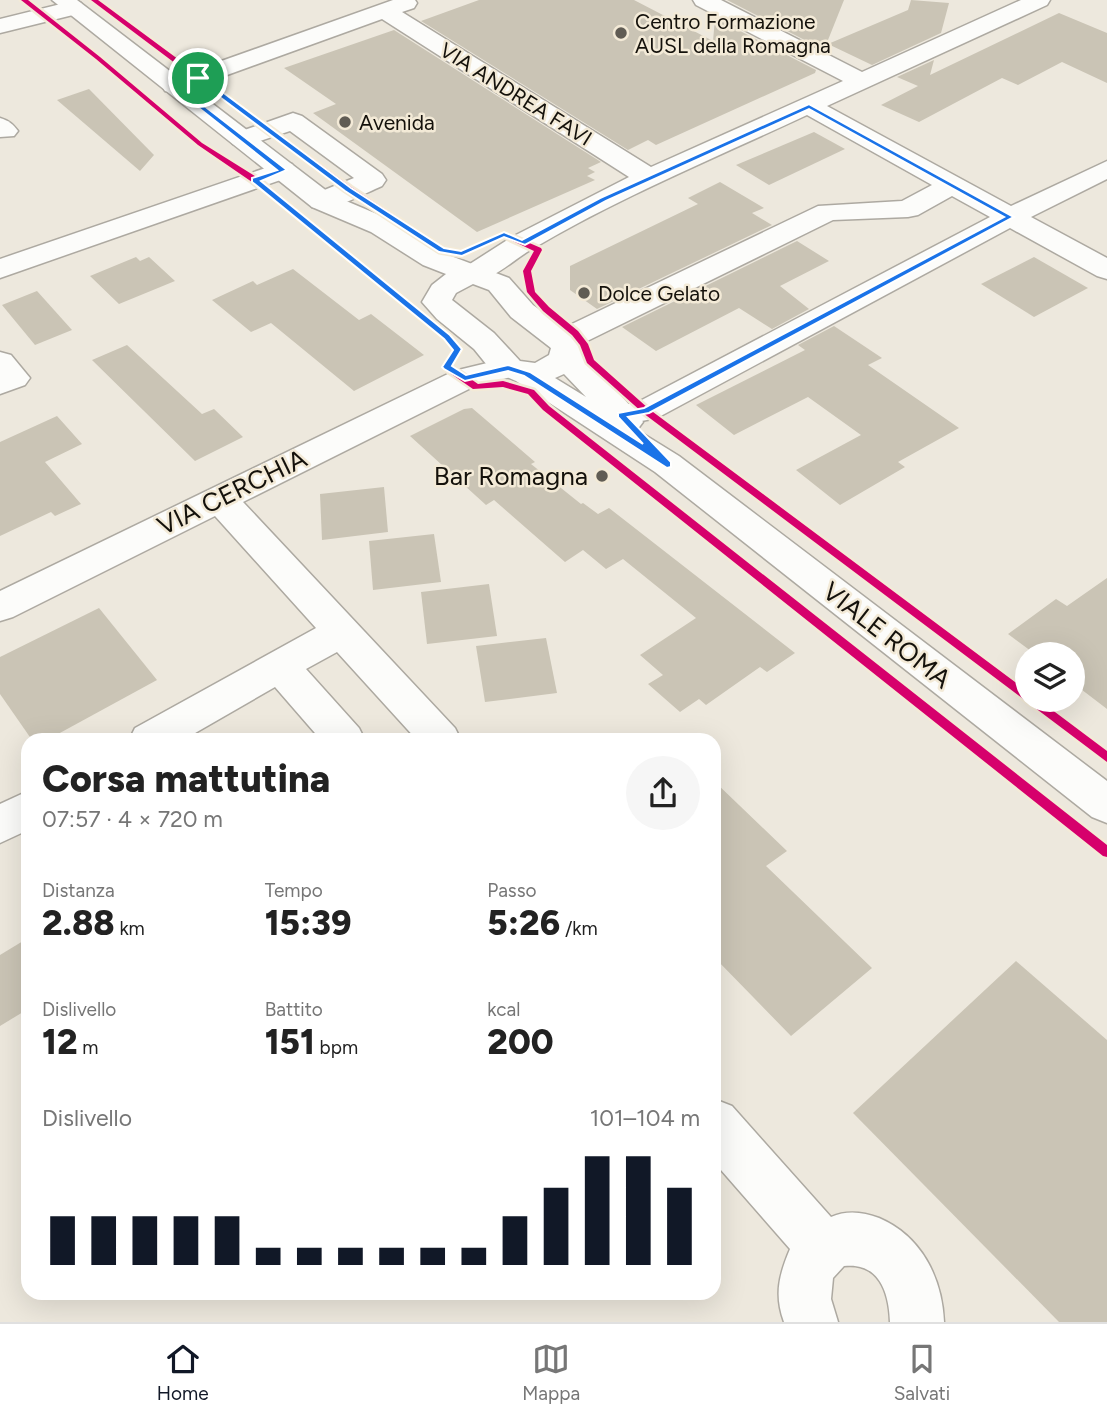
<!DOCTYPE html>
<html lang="it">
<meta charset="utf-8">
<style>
:root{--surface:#fff;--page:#f6f6f6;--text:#222;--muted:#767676;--line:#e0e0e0;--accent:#111827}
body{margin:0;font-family:Figtree,sans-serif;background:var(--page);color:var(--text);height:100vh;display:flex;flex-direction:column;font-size:26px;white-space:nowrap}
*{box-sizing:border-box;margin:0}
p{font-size:23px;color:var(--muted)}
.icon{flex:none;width:38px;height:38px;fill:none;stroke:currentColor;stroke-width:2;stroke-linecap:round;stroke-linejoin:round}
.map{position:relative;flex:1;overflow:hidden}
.side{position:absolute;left:21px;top:733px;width:700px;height:567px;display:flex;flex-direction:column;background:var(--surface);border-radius:21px;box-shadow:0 7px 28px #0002}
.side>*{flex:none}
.tools{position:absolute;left:1015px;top:642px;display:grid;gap:14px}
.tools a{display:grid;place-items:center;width:70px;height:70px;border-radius:50%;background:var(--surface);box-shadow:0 7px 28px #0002;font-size:35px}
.pin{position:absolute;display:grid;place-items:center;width:60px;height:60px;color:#fff;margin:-30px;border:4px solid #fff;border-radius:50%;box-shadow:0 2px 7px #0007}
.round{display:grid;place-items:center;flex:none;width:74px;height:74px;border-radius:37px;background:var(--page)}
.overview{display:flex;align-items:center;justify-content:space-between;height:119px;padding:0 21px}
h1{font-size:38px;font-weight:800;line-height:52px}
.stats{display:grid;grid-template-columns:repeat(3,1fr);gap:10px;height:119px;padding:7px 21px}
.stats div{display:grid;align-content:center}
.stats b{font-size:35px;font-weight:800}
.stats small{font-size:19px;font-weight:400}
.stats p{font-size:19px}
.chart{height:196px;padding:14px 21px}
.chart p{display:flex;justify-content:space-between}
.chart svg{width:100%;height:126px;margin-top:7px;stroke:var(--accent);stroke-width:6}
.tabs{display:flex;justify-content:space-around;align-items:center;height:98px;border-top:2px solid var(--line);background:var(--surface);font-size:19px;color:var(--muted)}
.tabs a{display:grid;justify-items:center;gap:4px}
.tabs .active{color:var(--accent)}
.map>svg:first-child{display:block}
.building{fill:#cac4b5}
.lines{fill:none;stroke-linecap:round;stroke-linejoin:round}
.minor-casing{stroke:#ada9a1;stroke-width:3}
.major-casing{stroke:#ada9a1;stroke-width:3}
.minor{fill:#fcfcfa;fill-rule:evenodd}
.major{fill:#fcfcfa;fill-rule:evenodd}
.cycleway-casing{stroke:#f3ead7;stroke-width:5}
.cycleway{fill:#d6006c;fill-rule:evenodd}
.route{fill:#1a73e8;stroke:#fff;stroke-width:2;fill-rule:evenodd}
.poi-dot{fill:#605c54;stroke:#f3ead7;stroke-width:2.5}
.labels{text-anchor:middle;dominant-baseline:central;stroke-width:5;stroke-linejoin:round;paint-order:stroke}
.far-poi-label{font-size:21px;fill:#14110b;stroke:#f3ead7;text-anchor:start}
.far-street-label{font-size:21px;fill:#14110b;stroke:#f3ead7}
.poi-label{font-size:26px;fill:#14110b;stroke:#f3ead7;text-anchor:end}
.street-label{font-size:26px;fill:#14110b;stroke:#f3ead7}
</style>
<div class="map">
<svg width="1107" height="1322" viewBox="0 0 1107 1322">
<rect width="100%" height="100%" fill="#ede8dd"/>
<g class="building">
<path d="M479,0h155l79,41 2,-23 101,52 -1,3 -159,72 -8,-5 -20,10 -207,-129z"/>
<path d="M727,0h117l-20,50z"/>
<path d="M911,0l38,3 -8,30 -69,32 -44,-21 80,-34z"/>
<path d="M1059,13l48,20v50l-45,-21 -44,23 -16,-7 -83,44 -38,-17 37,-19 -21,-9 37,-17 -4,15z"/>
<path d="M394,30l207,132 -13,6 7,4 -8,4 8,4 -118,52 -164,-119 23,-9 -52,-36z"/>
<path d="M89,89l65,66 -14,16 -83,-71z"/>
<path d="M814,132l31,17 -76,36 -33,-20z"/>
<path d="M720,182l44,26 -12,5 20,12 -175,84 -27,-19v-24l128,-62 -10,-6z"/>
<path d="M797,241l32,20 -49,25 29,23 -37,20 -33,-21 -83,43 -34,-24z"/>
<path d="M136,257l4,4 9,-4 26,24 -56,23 -29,-28z"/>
<path d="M1034,257l54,31 -54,29 -53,-33z"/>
<path d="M293,269l66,51 12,-6 53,41 -70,36 -83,-68 -20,9 -39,-32 41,-19 4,4z"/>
<path d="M37,291l35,39 -37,15 -33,-40z"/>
<path d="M834,326l48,32 -14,7 91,63 -61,34 7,5 -65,38 -44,-35 65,-35 -53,-38 -74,38 -38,-30 109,-55 -7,-5z"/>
<path d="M127,345l75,69 12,-5 29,28 -48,24 -103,-101z"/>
<path d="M472,408l63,54 -4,2 50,40 2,-1 15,11 11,-6 186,145 -28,19 -7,-5 -54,38 -7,-6 -19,13 -32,-28 15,-9 -23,-20 56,-37 -73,-59 -17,10 -23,-19 -18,12 -71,-62 -8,5 -76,-69 54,-27z"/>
<path d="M57,416l25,28 -37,18 36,42 -26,12 -4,-4 -51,24v-94z"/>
<path d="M384,487l4,45 -66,8 -2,-46z"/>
<path d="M434,534l7,48 -68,8 -4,-49z"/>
<path d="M1107,578v131l-34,-26v-29h-38l-27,-20 48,-35 11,7z"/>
<path d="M489,584l8,52 -70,8 -6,-52z"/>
<path d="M99,608l58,72 -110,60h-15l-32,-46v-37z"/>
<path d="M546,638l11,55 -72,9 -9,-56z"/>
<path d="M714,781l73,70 -21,15 106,102 -81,68 -77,-79z"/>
<path d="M28,938v71l-28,17v-71z"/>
<path d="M1016,961l91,79v282h-48l-206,-209z"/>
</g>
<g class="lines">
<g class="minor-casing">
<g id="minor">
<path d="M393,0h22l2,3 -3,5 -12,4 249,155 192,-86 -147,-76 -3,-5h28l141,72 159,-72h29l-3,5 -220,101 184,100 96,-45v18l-76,38 76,41v21l-10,-3 -87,-48 -353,190 -36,7 -11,-3 -5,-7 5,-7 28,-6 352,-185 -38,-21 -34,19 -10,2 -75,3 -260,128 -11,2 -11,-2 -4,-7 4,-7 267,-128 84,-5 30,-16 -125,-70c-92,43 -187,82 -275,134 -21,12 -45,38 -70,32l-5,-6 5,-6 50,-32 117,-60 -247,-158 -199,72 -9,2 -9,-2 -3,-5 3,-5z"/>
<path d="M73,1l8,2 3,5 -3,5 -81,20v-14z"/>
<path d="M293,113l9,3 80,58 4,6 -4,6c-20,8 -47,26 -70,21l-4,-6 4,-6 42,-17 -64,-47 -48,16 -9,-3 -4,-5 4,-5z"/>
<path d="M0,118c9,3 12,5 18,13l-4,5 -14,1z"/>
<path d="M283,162l9,2 4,6 -4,6 -292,102v-19z"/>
<path d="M0,352l11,3 19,23 -5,7 -25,9z"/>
<path d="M508,358l11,3 5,7 -5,7 -44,11 -232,116 212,226 6,12h-44l-80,-88 -31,17 53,59 6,12h-44l-46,-53 -92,53h-54l6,-12 181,-100 -101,-112 -202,101 -13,4v-30l454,-220z"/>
<path d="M28,791v39l-28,13v-39z"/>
<path d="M714,1099l18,7 99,111c16,-7 32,-5 48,1 42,18 63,59 65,104h-54c-1,-30 -11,-60 -46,-56l-11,12 -2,21 7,23h-54c-10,-27 -5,-47 6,-73l-76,-87z"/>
</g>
</g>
<g class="major-casing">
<path id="major" d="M52,0h25l255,195 59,25 52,33 66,25 24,27 40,29 9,14 -1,6 58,61 4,7 -6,8 42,26 428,325v42l-15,-6 -437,-345 -139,-91 -25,-11 -17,-21 -37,-30 -15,-17 10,-17 14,-11 -23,-9 -52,-33 -59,-25zM473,284l16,6 22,27 40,31 -2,7 -14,8 -15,-2 -26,-28 -42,-33 4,-7zM564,374l22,23 -31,-19z"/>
</g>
<use href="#minor" class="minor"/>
<use href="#major" class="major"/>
<g class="cycleway-casing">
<g id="cycleway">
<path d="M21,0h7l72,57 102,86 56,35 192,157 12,14 -10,17 26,18 25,-3 31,9 15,16 558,439v12l-4,-1 -560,-446 -15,-16 -25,-7 -30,2 -29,-20 -1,-2 11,-18 -10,-10 -192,-157 -54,-37 -102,-86z"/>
<path d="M91,0h7l253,187 93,61 17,3 43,-19 37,16 1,2 -11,21 4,21 14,15 29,24 10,13 6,16 55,49 378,282v9h12l68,51v11l-464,-349 -56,-50 -7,-18 -8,-10 -29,-24 -16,-19 -4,-21 11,-20 -30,-14 -42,19 -23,-4 -94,-61z"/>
</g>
</g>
<use href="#cycleway" class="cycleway"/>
</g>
<path class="route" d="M196,76h5l150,112 93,60 17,3 43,-19 18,8 78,-42 209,-94 205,113 -365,196 -21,4 43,45v5l-4,1 -143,-92 -16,-5 -43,10 -21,-12 -2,-2 11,-17 -9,-11 -192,-157v-4l25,-8 -106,-84zM197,80l148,111 94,61 23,4 42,-19 21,8 81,-44 203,-92 195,108 -360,191 -26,5v4l25,27 -113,-72 -22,-7 -42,10 -14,-9 10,-17 -12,-14 -189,-154 26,-11 -107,-83z"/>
<g class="poi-dot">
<circle cx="621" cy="33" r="7"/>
<circle cx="345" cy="122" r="7"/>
<circle cx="584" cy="293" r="7"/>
<circle cx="602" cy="476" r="7"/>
</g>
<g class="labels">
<g class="far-poi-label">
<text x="635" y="21">Centro Formazione<tspan x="635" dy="24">AUSL della Romagna</tspan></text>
<text x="359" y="122">Avenida</text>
<text x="598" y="293">Dolce Gelato</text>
</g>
<g class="far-street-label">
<text transform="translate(516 94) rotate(32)">VIA ANDREA FAVI</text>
</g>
<g class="poi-label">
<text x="588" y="476">Bar Romagna</text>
</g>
<g class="street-label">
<text transform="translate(232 492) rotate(-26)">VIA CERCHIA</text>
<text transform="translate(887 635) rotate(38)">VIALE ROMA</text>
</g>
</g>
</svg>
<div class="tools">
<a><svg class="icon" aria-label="layers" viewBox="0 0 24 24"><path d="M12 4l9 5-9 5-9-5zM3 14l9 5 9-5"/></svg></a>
</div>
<div class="pin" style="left:198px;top:78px;background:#1e9e55"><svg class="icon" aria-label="arrive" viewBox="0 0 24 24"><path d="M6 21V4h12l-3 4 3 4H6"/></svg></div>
<section class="side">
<div class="overview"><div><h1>Corsa mattutina</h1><p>07:57 · 4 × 720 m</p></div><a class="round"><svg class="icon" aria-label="share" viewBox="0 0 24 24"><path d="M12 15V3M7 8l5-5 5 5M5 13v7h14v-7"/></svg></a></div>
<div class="stats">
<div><p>Distanza</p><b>2.88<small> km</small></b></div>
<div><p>Tempo</p><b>15:39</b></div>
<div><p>Passo</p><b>5:26<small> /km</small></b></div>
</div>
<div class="stats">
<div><p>Dislivello</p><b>12<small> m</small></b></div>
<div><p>Battito</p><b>151<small> bpm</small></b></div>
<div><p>kcal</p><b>200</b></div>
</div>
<div class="chart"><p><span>Dislivello</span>101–104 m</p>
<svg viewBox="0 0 160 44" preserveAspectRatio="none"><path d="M5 44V27M15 44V27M25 44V27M35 44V27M45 44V27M55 44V38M65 44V38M75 44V38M85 44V38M95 44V38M105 44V38M115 44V27M125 44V17M135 44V6M145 44V6M155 44V17"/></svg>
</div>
</section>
</div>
<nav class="tabs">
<a class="active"><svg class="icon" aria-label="home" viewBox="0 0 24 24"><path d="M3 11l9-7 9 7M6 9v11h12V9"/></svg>Home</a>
<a><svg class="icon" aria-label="map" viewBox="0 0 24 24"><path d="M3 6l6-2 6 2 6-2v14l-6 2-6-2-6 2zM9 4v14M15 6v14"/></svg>Mappa</a>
<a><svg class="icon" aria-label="saved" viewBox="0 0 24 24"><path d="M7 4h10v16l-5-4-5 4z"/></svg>Salvati</a>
</nav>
